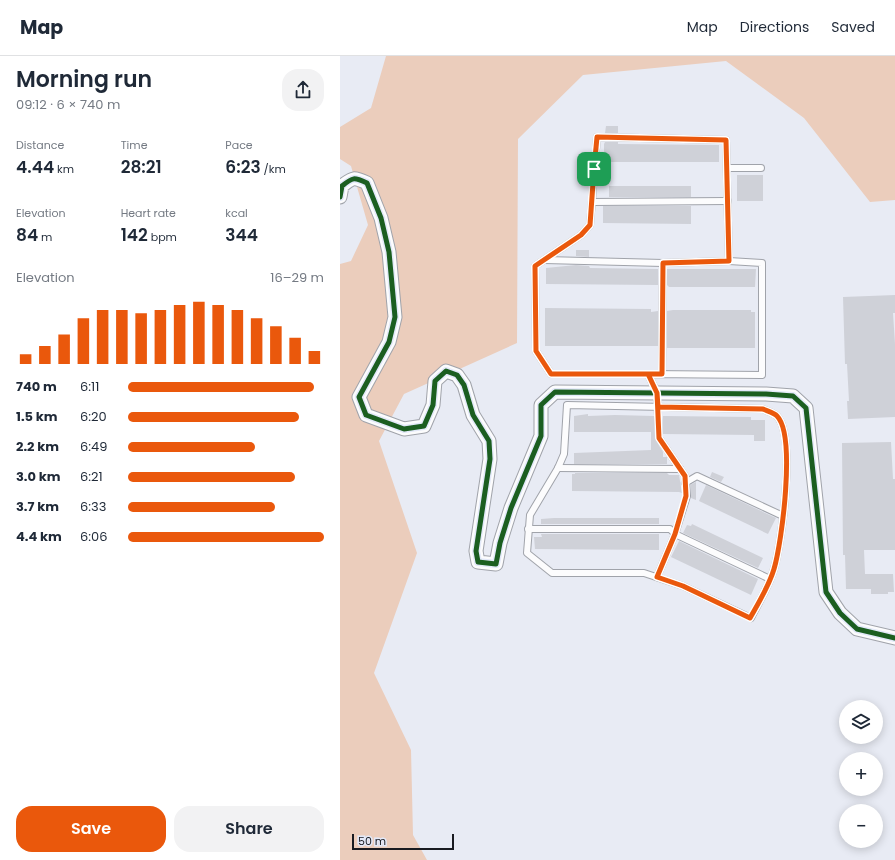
<!DOCTYPE html>
<meta charset="utf-8">
<style>
:root{--surface:#fff;--page:#f2f2f3;--text:#1f2937;--muted:#747a83;--line:#e0e1e3;--accent:#ea580c}
body{margin:0;font-family:Poppins,sans-serif;background:var(--page);color:var(--text);height:100vh;display:flex;flex-direction:column;font-size:15px;white-space:nowrap}
*{box-sizing:border-box;margin:0}
p{font-size:13px;color:var(--muted)}
.icon{flex:none;width:22px;height:22px;fill:none;stroke:currentColor;stroke-width:2;stroke-linecap:round;stroke-linejoin:round}
.map{position:relative;flex:1;overflow:hidden}
.sheet{display:flex;flex-direction:column;background:var(--surface);width:340px}
.sheet>*{flex:none}
.tools{position:absolute;left:499px;top:644px;display:grid;gap:8px}
.tools a{display:grid;place-items:center;width:44px;height:44px;border-radius:50%;background:var(--surface);box-shadow:0 2px 10px #0003;font-size:20px}
.scale{position:absolute;left:12px;bottom:10px;width:102px;box-sizing:border-box;padding-left:4px;border:2px solid #191b21;border-top:0;font-size:11px;line-height:14px;white-space:nowrap;color:#191b21;-webkit-text-stroke:3px #e3e9f9;paint-order:stroke}
.pin{position:absolute;display:grid;place-items:center;width:34px;height:34px;color:#fff;margin:-17px;border-radius:8px;box-shadow:0 2px 6px #0006}
.round{display:grid;place-items:center;flex:none;width:42px;height:42px;border-radius:16px;background:var(--page)}
.overview{display:flex;align-items:center;justify-content:space-between;height:68px;padding:0 16px}
h1{font-size:22px;font-weight:600;line-height:30px}
.stats{display:grid;grid-template-columns:repeat(3,1fr);gap:6px;height:68px;padding:4px 16px}
.stats div{display:grid;align-content:center}
.stats b{font-size:17px;font-weight:600}
.stats small{font-size:11px;font-weight:400}
.stats p{font-size:11px}
.chart{height:112px;padding:8px 16px}
.chart p{display:flex;justify-content:space-between}
.chart svg{width:100%;height:72px;margin-top:4px;stroke:var(--accent);stroke-width:6}
.cta{display:flex;gap:8px;margin-top:auto;padding:8px 16px}
.cta a{flex:1;height:46px;border-radius:16px;background:var(--accent);color:#fff;font-size:16px;font-weight:600;line-height:46px;text-align:center}
.cta a+a{background:var(--page);color:var(--text)}
ul{padding:0 16px;list-style:none;font-size:13px}
li{display:grid;grid-template-columns:64px 48px 1fr;align-items:center;height:30px}
li i{height:10px;border-radius:5px;background:var(--accent)}
header{display:flex;align-items:center;gap:24px;box-sizing:border-box;height:56px;padding:0 20px;background:var(--surface);border-bottom:1px solid var(--line)}
header strong{font-size:19px}
nav{display:flex;gap:22px;margin-inline-start:auto;font-size:14px}
main{display:flex;flex:1;min-height:0}
.map>svg:first-child{display:block}
.green{fill:#ebcdbc}
.building{fill:#cfd1d8}
.lines{fill:none;stroke-linecap:round;stroke-linejoin:round}
.lane-casing{stroke:#a0a3aa;stroke-width:8}
.street-casing{stroke:#a0a3aa;stroke-width:15}
.lane{stroke:#fcfcfd;stroke-width:6}
.street{stroke:#fcfcfd;stroke-width:13}
.cycleway-casing{stroke:#e3e9f9;stroke-width:8}
.cycleway{stroke:#1b5e20;stroke-width:5}
.route-casing{stroke:#fff;stroke-width:8}
.route{stroke:#ea580c;stroke-width:5}
</style>
<header>
<strong>Map</strong>
<nav><a>Map</a><a>Directions</a><a>Saved</a></nav>
</header>
<main>
<section class="sheet">
<div class="overview"><div><h1>Morning run</h1><p>09:12 · 6 × 740 m</p></div><a class="round"><svg class="icon" aria-label="share" viewBox="0 0 24 24"><path d="M12 15V3M7 8l5-5 5 5M5 13v7h14v-7"/></svg></a></div>
<div class="stats">
<div><p>Distance</p><b>4.44<small> km</small></b></div>
<div><p>Time</p><b>28:21</b></div>
<div><p>Pace</p><b>6:23<small> /km</small></b></div>
</div>
<div class="stats">
<div><p>Elevation</p><b>84<small> m</small></b></div>
<div><p>Heart rate</p><b>142<small> bpm</small></b></div>
<div><p>kcal</p><b>344</b></div>
</div>
<div class="chart"><p><span>Elevation</span>16–29 m</p>
<svg viewBox="0 0 160 44" preserveAspectRatio="none"><path d="M5 44V38M15 44V33M25 44V26M35 44V16M45 44V11M55 44V11M65 44V13M75 44V11M85 44V8M95 44V6M105 44V8M115 44V11M125 44V16M135 44V21M145 44V28M155 44V36"/></svg>
</div>
<ul>
<li><b>740 m</b>6:11<i style="width:95%"></i></li>
<li><b>1.5 km</b>6:20<i style="width:87%"></i></li>
<li><b>2.2 km</b>6:49<i style="width:65%"></i></li>
<li><b>3.0 km</b>6:21<i style="width:85%"></i></li>
<li><b>3.7 km</b>6:33<i style="width:75%"></i></li>
<li><b>4.4 km</b>6:06<i style="width:100%"></i></li>
</ul>
<div class="cta"><a>Save</a><a>Share</a></div>
</section>
<div class="map">
<svg width="555" height="804" viewBox="0 0 555 804">
<rect width="100%" height="100%" fill="#e8ebf4"/>
<path class="green" d="M46,0h509v144l-25,2 -66,-84 -78,-57 -143,14 -65,64 -1,204 -113,51 -25,47 38,112 -43,120 37,77 2,85 14,25h-87v-596l11,-3 17,-36 -17,-59 -11,-7v-32l31,-19z"/>
<g class="building">
<path d="M266,70h12v7h-13z"/>
<path d="M265,86h13v2l101,1v17h-115v-18z"/>
<rect x="397" y="119" width="26" height="26"/>
<rect x="269" y="130" width="82" height="11"/>
<path d="M263,150h88v18l-88,-1z"/>
<path d="M236,194h13v7l-13,-1z"/>
<path d="M236,209l13,1 1,2 68,1v16l-112,-1v-16z"/>
<path d="M327,213h89l-1,18h-86l-2,-2z"/>
<path d="M555,239v18h-2l2,31v73l-47,2 -1,-18h2l-2,-37h-2l-2,-67z"/>
<path d="M205,252l106,1v3l7,-1v35h-113z"/>
<path d="M333,254h78v2h4v36h-88v-37z"/>
<path d="M248,358v2l27,-1 39,1 1,23 8,13v5h4v7h-93v-11l77,-3v-18h-77v-16z"/>
<path d="M323,360l88,1v3h14v21h-11v-6l-91,-1z"/>
<path d="M551,386l2,37h2v71h-31l1,24h28l1,18h-6v2h-17v-5h-25l-1,-34h-2l-1,-112z"/>
<path d="M372,416l12,5 -3,5 -11,-5z"/>
<path d="M235,417h92l2,2h10l3,18 -3,-1 -107,-1v-17h3z"/>
<path d="M356,426v18l-5,-2 -1,-13z"/>
<path d="M366,429l70,33 -8,16 -69,-33z"/>
<path d="M214,462h105v6h-118v-5z"/>
<path d="M352,468l71,34 -5,10 -75,-35 4,-8 4,1z"/>
<path d="M201,478h118v16l-124,-1 -1,-12h8z"/>
<path d="M339,485l79,38 -7,16 -80,-38z"/>
</g>
<g class="lines">
<g class="lane-casing">
<g id="lane">
<path d="M387,112h34"/>
<path d="M252,146l136,-1"/>
<path d="M205,204l118,3 66,-2"/>
<path d="M308,318l114,1v-112l-33,-2 -3,-121 -129,-3 -7,88 -9,10 -46,31 1,85 15,23h97l9,19 2,45 26,38 2,20 -12,38 -18,43"/>
<path d="M322,318l1,-111"/>
<path d="M227,349l196,4c4,2 11,4 14,7 19,20 5,126 -3,153 -5,17 -15,33 -23,49l-68,-32 -39,-13h-92l-25,-20 3,-38 28,-47 6,-14z"/>
<path d="M218,412l122,1"/>
<path d="M345,427l12,-7 86,40"/>
<path d="M188,473h142l5,5 95,45"/>
</g>
</g>
<g class="street-casing">
<path id="street" d="M0,141l2,-11c11,-9 12,-9 25,-3l14,35 8,34 6,65 -6,25 -30,55 7,18 38,14 20,-3 9,-21 2,-24 11,-10 11,4 7,10 9,30 16,26 1,18 -14,92 2,11 18,2 4,-21 11,-35 30,-72v-31l14,-13 211,2 27,2 13,12 20,184 14,21 17,16 38,9"/>
</g>
<use href="#lane" class="lane"/>
<use href="#street" class="street"/>
<g class="cycleway-casing">
<path id="cycleway" d="M0,141l2,-11c11,-9 12,-9 25,-3l14,35 8,34 6,65 -6,25 -30,55 7,18 38,14 20,-3 9,-21 2,-24 11,-10 11,4 7,10 9,30 16,26 1,18 -14,92 2,11 18,2 4,-21 11,-35 30,-72v-31l14,-13 211,2 27,2 13,12 20,184 14,21 17,16 38,9"/>
</g>
<use href="#cycleway" class="cycleway"/>
</g>
<g class="lines">
<g class="route-casing">
<path id="route" d="M254,113l-4,56 -9,10 -46,31 1,85 15,23h97l9,19 2,45 26,38 1,20 -11,38 -18,43 26,9 67,32c9,-16 19,-32 24,-49 8,-27 22,-134 3,-153 -3,-3 -10,-5 -14,-7l-105,-2 -1,-14 -9,-19h14l1,-111 66,-2 -3,-121 -129,-3 -3,32"/>
</g>
<use href="#route" class="route"/>
</g>
</svg>
<div class="tools">
<a><svg class="icon" aria-label="layers" viewBox="0 0 24 24"><path d="M12 4l9 5-9 5-9-5zM3 14l9 5 9-5"/></svg></a>
<a>+</a>
<a>−</a>
</div>
<div class="scale">50 m</div>
<div class="pin" style="left:254px;top:113px;background:#1e9e55"><svg class="icon" aria-label="arrive" viewBox="0 0 24 24"><path d="M6 21V4h12l-3 4 3 4H6"/></svg></div>
</div>
</main>
